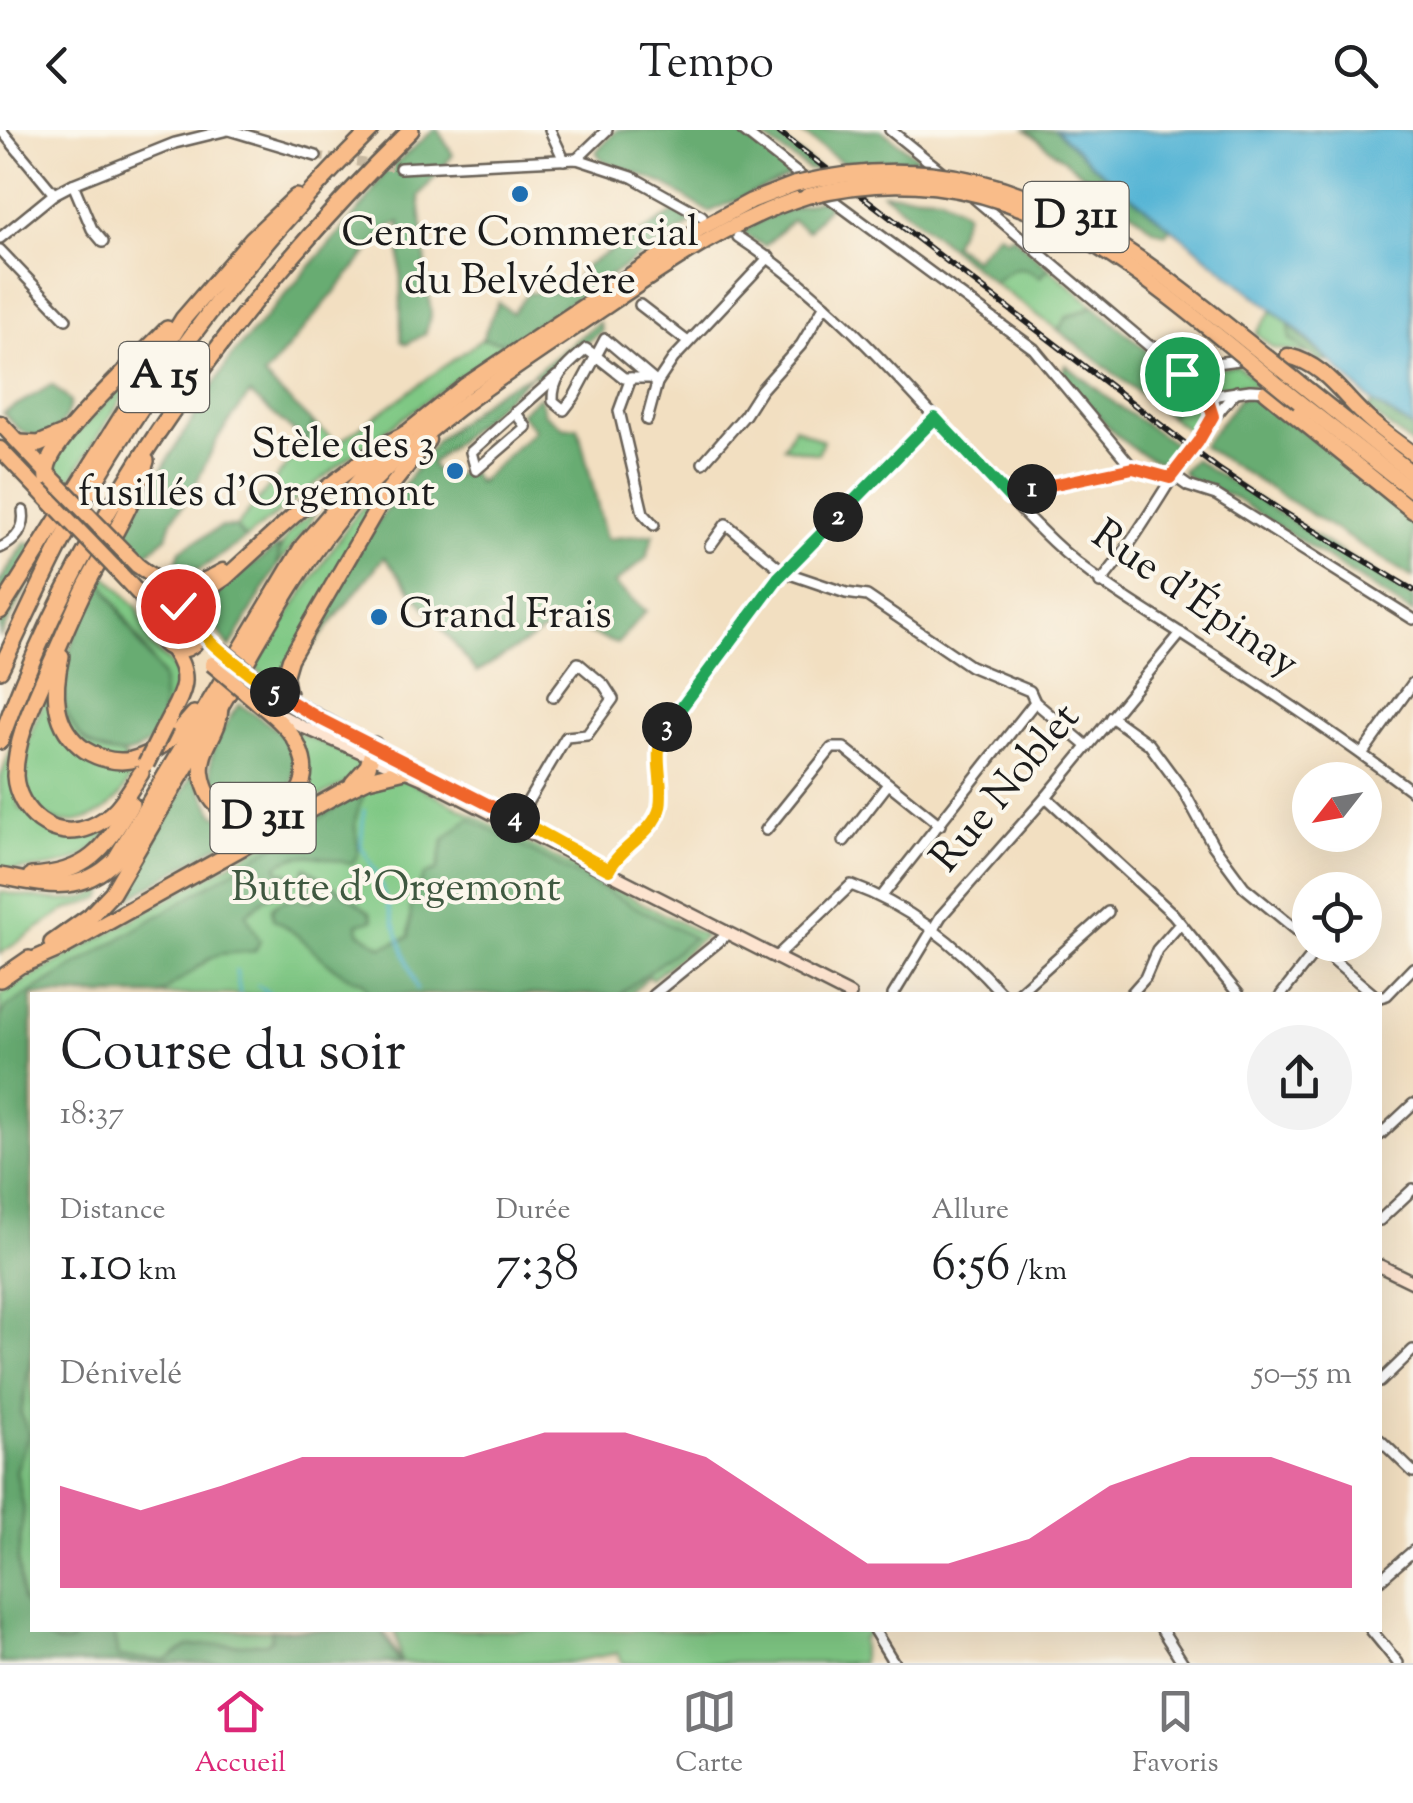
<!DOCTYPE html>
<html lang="fr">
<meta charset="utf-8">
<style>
:root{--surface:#fff;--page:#f2f2f2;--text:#202124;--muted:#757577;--line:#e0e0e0;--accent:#db2777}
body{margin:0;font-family:"Sorts Mill Goudy",serif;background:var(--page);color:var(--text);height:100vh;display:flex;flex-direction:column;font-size:38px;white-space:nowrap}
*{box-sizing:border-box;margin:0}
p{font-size:32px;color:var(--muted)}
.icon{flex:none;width:55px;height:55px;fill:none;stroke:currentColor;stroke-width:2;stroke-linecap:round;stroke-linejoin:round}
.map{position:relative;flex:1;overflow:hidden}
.details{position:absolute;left:30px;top:862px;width:1352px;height:640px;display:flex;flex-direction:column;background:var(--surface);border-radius:0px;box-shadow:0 10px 40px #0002}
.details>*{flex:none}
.needle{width:65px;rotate:239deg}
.fabs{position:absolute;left:1292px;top:632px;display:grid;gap:20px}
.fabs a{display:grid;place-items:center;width:90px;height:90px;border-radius:50%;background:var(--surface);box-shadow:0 10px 40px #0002;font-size:50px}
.pin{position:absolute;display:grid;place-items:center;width:85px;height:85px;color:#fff;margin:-42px;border:5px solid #fff;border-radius:50%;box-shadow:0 2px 10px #0007}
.km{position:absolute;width:50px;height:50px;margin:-25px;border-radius:50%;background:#222;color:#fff;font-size:28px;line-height:50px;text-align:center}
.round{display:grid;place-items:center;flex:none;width:105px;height:105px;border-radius:52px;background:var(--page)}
.headline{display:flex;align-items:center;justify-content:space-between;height:170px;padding:0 30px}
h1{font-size:55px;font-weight:600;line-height:75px}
.stats{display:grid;grid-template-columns:repeat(3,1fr);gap:15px;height:170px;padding:10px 30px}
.stats div{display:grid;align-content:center}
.stats b{font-size:50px;font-weight:600}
.stats small{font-size:28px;font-weight:400}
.stats p{font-size:28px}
.chart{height:280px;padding:20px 30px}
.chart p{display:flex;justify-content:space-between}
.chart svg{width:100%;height:180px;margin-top:10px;fill:var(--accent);opacity:.7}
header{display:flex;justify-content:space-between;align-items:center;height:130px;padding:0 30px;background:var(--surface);font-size:45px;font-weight:600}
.tabs{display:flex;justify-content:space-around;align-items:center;height:140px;border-top:2px solid var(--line);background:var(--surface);font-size:28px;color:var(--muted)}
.tabs a{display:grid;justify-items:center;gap:5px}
.tabs .current{color:var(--accent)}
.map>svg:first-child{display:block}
.green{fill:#7fc884;stroke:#4e7250;stroke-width:2.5}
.forest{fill:#67ac72;stroke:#426447;stroke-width:2.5}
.water{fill:#57b5d5;stroke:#3a6878;stroke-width:2.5}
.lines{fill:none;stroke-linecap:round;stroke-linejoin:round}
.stream{stroke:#57b5d5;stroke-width:2.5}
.street-tunnel{stroke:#c7b8a0;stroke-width:9;stroke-dasharray:9 4.5;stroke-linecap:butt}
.street-casing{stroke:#676056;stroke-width:14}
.secondary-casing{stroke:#676056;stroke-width:16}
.primary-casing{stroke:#676056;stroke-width:19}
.highway-casing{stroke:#676056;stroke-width:20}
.street{stroke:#fff;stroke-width:9}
.secondary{stroke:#fde4d0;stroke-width:11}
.primary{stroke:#f9bc89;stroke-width:14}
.highway{stroke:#f9bc89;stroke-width:15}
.rail-casing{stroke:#1c1c1c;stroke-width:6}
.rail{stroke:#fbf7ec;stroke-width:2.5;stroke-dasharray:8;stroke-linecap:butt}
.primary-bridge-casing{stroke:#676056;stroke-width:19;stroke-linecap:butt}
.highway-bridge-casing{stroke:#676056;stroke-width:20;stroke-linecap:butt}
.primary-bridge{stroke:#f9bc89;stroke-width:14}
.highway-bridge{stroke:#f9bc89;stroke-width:15}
.split-1-casing{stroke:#fff;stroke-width:20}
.split-2-casing{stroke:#fff;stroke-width:20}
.split-3-casing{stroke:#fff;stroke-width:20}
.split-4-casing{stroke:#fff;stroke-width:20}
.split-5-casing{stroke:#fff;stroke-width:20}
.split-6-casing{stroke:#fff;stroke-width:20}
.split-1{stroke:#f0652b;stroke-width:12}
.split-2{stroke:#22a559;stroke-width:12}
.split-3{stroke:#22a559;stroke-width:12}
.split-4{stroke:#f5b400;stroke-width:12}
.split-5{stroke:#f0652b;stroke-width:12}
.split-6{stroke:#f5b400;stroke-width:12}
.poi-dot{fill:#1f6fb2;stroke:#fbf7ec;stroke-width:4}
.labels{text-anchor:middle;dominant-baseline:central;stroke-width:8;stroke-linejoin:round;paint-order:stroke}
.shield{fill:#fbf7ec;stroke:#5f5e5a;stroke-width:2.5}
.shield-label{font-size:40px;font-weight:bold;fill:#1c1c1c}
.poi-label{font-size:42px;fill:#1c1c1c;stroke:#fbf7ec}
.street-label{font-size:42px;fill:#1c1c1c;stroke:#fbf7ec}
.park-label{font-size:42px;fill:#3f5840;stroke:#fbf7ec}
</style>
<header><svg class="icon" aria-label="back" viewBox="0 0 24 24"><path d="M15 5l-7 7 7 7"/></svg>Tempo<svg class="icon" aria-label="search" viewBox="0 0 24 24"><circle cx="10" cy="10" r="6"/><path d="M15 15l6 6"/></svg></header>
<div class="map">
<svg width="1413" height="1533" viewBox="0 0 1413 1533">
<rect width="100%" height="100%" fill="#fbf7ec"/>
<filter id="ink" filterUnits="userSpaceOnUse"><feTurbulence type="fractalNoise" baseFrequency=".01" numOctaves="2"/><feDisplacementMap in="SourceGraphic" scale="20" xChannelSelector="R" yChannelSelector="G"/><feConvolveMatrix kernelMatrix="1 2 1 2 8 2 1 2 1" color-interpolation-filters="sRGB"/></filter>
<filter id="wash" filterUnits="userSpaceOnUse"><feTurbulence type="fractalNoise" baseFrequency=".0048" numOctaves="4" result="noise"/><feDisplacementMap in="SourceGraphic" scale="40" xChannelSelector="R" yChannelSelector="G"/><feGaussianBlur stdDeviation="2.25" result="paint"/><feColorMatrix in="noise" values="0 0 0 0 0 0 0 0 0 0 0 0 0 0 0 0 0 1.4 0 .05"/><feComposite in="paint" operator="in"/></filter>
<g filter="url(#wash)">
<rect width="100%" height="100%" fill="#f2dfc1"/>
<g class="green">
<path d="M1022,136l18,11 9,-9 45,38 -27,11 -9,13 -64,-47 16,-16z"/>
<path d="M1273,180l16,14 1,15 19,15 -36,-6 -17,-15z"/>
<path d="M482,209l24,4 -138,100 -123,96 -9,-12 70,-85 7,-19 25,20z"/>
<path d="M1237,235l27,22 -26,-2 -28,5 -4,-3 -2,-13 5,-5z"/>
<path d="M142,236l-74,118 -12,-12 -1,-17z"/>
<path d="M1193,260l14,15v10l-11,20 -26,-18z"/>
<path d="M794,297l29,14 -5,13 -34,-7z"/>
<path d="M389,349l-108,201 -4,4 -22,-16 2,-6 96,-144z"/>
<path d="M315,383l-7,13 -30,39c1,-24 16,-41 37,-52z"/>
<path d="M106,445l32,34 13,37 19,17 11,17 -18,38 -1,-42 -61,-97z"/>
<circle cx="179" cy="498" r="15"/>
<path d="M49,563l86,73c-5,12 -10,25 -19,34 -25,27 -75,35 -88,-9 -10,-34 5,-69 21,-98z"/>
<path d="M292,600l62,27 9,8 -13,16 -74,39 12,-9 15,-21z"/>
<path d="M13,612l6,66 68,27 24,-10c-19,43 -70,46 -111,44v-89z"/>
<path d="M388,648l5,3 11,-2 301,157 -53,43 -3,-3 -20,19h-597v635h351l18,32 -6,-32h472l3,4 -8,4v25h-239l-5,-10 -53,10h-565v-668l332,-189z"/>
<path d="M106,759l-4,9 -38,13 -64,43v-62c34,5 75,17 106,-3z"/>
</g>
<g class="forest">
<path d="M434,0h4l15,25 -34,41 12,120 -6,18 -18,10 -6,-3 -1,-119 -13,7 -123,148 49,46 -7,19 -56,-48 -31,42 -27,56 -20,28 -5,17 -26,21 -21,-21 111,-180 136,-156 17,-28z"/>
<path d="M617,0h120l58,44 -86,38 -45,-28 -62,-24 -6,-8z"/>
<path d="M753,0h16l50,39 -10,1z"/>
<path d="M797,0h84l39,29 -77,4z"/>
<path d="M1026,0h29l38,35 78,62 -6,7 -12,-5z"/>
<path d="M883,63l57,3 26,17 -13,31 21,15 24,-26 9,6 5,-4 37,33 -9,9c-20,-15 -29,-10 -46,6z"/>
<path d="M819,70l11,4 -22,27 -16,-11 -27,26 -24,-13 25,-16z"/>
<path d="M677,81l15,12 -186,120 -24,-4 16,-37 14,11 16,-20 37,-1 22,-27z"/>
<path d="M1094,176l99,84 -23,27 -112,-87 9,-13z"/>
<path d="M599,192l3,9 -64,47 -5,-4 -102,90 14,18 23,-14 10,15 57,-53 -15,-17 20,-17 4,17 20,15 14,-1 28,112 48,-5 -8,24 -32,26 32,27 -29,33 -57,-22 -83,50 -93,-115 -75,94 -20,31 -1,-10 79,-136 69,-95 58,-48 39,-19z"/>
<path d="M1289,194l40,38h-10l-29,-23z"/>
<path d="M1066,235l55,43 63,42 -9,12c-40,8 -90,-62 -113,-89z"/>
<path d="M52,255l18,16c-1,23 -24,45 -48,30 -7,-4 -13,-13 -19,-18z"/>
<path d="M1252,266l10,3 151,118v61l-211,-132 38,-48z"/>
<path d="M1373,273l40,25v18l-45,-36z"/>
<path d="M1194,329l219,139v16l-177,-115c-19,-11 -40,-10 -54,-28z"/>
<path d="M221,397h15l9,12 -46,31 -26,2 7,-22z"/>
<path d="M26,412l20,7 -46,89v-57z"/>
<path d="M279,416l-1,19 -48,83 -25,-36 13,-23z"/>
<path d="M101,449c15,25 28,50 44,73 5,8 14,17 17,26 2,6 0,16 1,23 2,86 -119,63 -98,-37 7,-29 24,-58 36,-85z"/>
<path d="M239,574c14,10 34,20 46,34 7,8 9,19 9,30 1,27 -14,35 -37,44 -67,-27 -51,-60 -18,-108z"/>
<path d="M193,643l21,41 33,14 -130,78z"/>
<path d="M356,666l7,2c-4,8 -7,16 -8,25 0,17 10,29 -4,41 -24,-6 -53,-16 -74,2l1,4 18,6 -3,8 -27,14 -20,16 14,27 -5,10 -35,3 -11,5 -49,36h-128v355l-11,64 8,20 -13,37 8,38 -6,50 4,40 10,18v13h8c8,13 20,15 33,11l-5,-11h45l5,27 48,3 22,-14 79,-3 5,-5 -1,-8h111l17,33h-399v-646l7,-10z"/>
<path d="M469,688l225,120 -75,57h-249l-7,-13c-36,-9 -56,-46 -90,-63l-1,-11c12,-11 23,-10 39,-7l5,-4 -13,-24 3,-6 64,45 3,8 -15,4 1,8 23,15 27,-10 2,-33 13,-29 13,-5 7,-30z"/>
</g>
<path class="water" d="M1055,0h357l1,298 -40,-25 -73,-71 -207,-167z"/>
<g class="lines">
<g class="stream">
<path d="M364,680l-3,36 16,28 40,115"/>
<path d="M236,840l4,25"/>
<path d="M257,855l14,10"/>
</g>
</g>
</g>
<g filter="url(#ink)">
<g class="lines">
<path class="street-tunnel" d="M316,26l84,12"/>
<g class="street-casing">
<g id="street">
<path d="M1,0l53,64"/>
<path d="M229,0l87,26"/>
<path d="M550,0l14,30"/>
<path d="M742,0l65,51"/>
<path d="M890,0l57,46"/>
<path d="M577,29l30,-29"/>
<path d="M400,38l177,-9 55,18 70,39"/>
<path d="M73,54l19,45 11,13"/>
<path d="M823,63l211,156 99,119 45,11 10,7 28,9 197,124"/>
<path d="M974,68l232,196 11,1 33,-5 21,1"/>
<path d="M738,107c124,81 209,204 315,305 39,37 84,63 129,92 78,50 157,102 231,158"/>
<path d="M0,108l54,-44 19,-10 102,-41 53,-13"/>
<path d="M0,120l66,69"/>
<path d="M640,175l48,37"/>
<path d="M1153,216l55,18 38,-5"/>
<path d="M631,248l-12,33 24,102 11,12"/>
<path d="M651,248h-27l-28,-22 -22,41 -10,13 -11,-9c-1,-25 15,-36 33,-52l10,7 9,-17 46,39 6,5"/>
<path d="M515,282l11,15 -50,43 -5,-18 86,-76"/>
<path d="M647,290l10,-37 16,-24 96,-102"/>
<path d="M703,333l42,-48 16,-25 40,-45 24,-40"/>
<path d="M1009,367l6,-6 118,-23"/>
<path d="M710,416l16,-22 58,48 62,21 21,3 103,70 60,25 5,11 52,44"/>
<path d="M0,418c15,-7 26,-19 23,-37"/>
<path d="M1100,453c51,-61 82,-134 137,-192"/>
<path d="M1111,587l38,27 34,46 30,55 31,42 66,54"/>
<path d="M1362,624l51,-71"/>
<path d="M1046,667l127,117 66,81"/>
<path d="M514,695l52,-88 21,-2 26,-36 -9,-14 -26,-22 -25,34"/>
<path d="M766,700l66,-82h12l96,77"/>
<path d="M844,711l44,-57"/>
<path d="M608,742c11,-25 38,-37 51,-61l1,-75 118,-158 157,-160"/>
<path d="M882,766l153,-194"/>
<path d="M1315,815l59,50"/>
<path d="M776,827l75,-72c59,21 111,64 152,110"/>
<path d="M653,865l70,-57 3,-7"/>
<path d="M893,865l48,-79 105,-119 135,-164"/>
<path d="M1016,865l92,-83"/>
<path d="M1130,865l15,-17 12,-28 23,-26"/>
<path d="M1281,865l37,-47"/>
<path d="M1380,867l7,-2 26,-27"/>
<path d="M1380,1005l33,-31"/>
<path d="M1380,1090l33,-31"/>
<path d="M1380,1252l33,-32"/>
<path d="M1380,1310l33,32"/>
<path d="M1380,1450l33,-29"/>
<path d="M874,1500l20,33"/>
<path d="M1162,1500l21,33"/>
<path d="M1371,1500l27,33"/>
</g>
</g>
<g class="secondary-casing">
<g id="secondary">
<path d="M273,581l30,16 121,52 426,216"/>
<path d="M345,602l85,42"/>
<path d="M1380,1136l33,16"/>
</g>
</g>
<g class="primary-casing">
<g id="primary">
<path d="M1288,226c35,8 51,35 75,58 15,15 33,27 50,40"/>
<path d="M1308,260l105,84"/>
<path d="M1266,262l147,119"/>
<path d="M1299,272l114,89"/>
<path d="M0,293l51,54"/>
<path d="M0,319l57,60"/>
<path d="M137,435c33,25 49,27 86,6"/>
<path d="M113,436l28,30 16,28"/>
<circle cx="179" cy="498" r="22"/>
<path d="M184,476l41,-28 87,-79 69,-53 24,-12 61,-49 235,-157 50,-27 44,-17"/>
<path d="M265,555l25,17 55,30"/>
<path d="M256,571c15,13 34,27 42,45 34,70 -86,106 -96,27 -3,-25 20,-42 18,-65 41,-69 78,-143 132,-204 72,-80 162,-135 250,-195 65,-44 130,-90 205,-113"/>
<path d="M290,572l-5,-26 5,-17 98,-169 40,-50"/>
</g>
</g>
<g class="highway-casing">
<g id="highway">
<path d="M20,313l19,1 26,-11"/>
<path d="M58,379c-6,-14 -15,-29 -10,-45 10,-32 93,-107 119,-135"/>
<path d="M0,481l183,-292 69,-80 44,-42"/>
<path d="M61,526c-8,35 -9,71 24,94 13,8 30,13 46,10 26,-6 46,-26 63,-46"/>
<path d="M0,540c30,-62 58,-126 93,-185 76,-130 171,-249 278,-355"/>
<path d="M165,596c15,-30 30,-45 8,-76"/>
<path d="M0,611c85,-234 234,-437 411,-611"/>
<path d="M141,643c-14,22 -25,44 -51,54 -17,7 -35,5 -50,-6 -14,-10 -24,-28 -25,-45 0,-35 17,-70 31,-102 14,-29 26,-61 41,-90 21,-40 47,-80 59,-123"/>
<path d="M353,653l15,-17 6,-21"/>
<path d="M0,746c44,8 79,20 115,-16l188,-314 69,-80 33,-32"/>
<path d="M31,746c57,-3 73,-26 100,-72"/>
<path d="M52,813l38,-27 22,-23 108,-185"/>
<path d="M24,834l39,-17 284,-158 21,-10 37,-9"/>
<path d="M0,849l29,-20"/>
</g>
</g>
<use href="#street" class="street"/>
<use href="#secondary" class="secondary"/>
<use href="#primary" class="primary"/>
<use href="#highway" class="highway"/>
<g class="rail-casing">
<path id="rail" d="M776,0l441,338 63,42 133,80"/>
</g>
<use href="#rail" class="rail"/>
<g class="primary-bridge-casing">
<g id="primary-bridge">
<path d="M795,54c225,-54 351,79 513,206"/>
<path d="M807,66c210,-54 342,87 492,206"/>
<path d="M52,348l85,87"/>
<path d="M58,379l55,57"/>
<path d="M220,519l45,36"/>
<path d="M212,534l44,37"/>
</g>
</g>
<g class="highway-bridge-casing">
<path id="highway-bridge" d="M146,634l19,-38"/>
</g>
<use href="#primary-bridge" class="primary-bridge"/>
<use href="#highway-bridge" class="highway-bridge"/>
</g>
</g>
<g class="lines" filter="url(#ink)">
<g class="split-1-casing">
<path id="split-1" d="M1032,359l101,-21 37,10 28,-36 15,-26 -7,-22 -24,-20"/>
</g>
<g class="split-2-casing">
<path id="split-2" d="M838,387l97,-99 74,79 6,-6 17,-2"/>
</g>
<g class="split-3-casing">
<path id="split-3" d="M667,597l111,-149 60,-61"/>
</g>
<g class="split-4-casing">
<path id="split-4" d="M515,688l94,52c11,-23 45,-37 51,-63 5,-26 -10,-57 7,-80"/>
</g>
<g class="split-5-casing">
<path id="split-5" d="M275,562l45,27 195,99"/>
</g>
<g class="split-6-casing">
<path id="split-6" d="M178,476c23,4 18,20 31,34 19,19 44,36 66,52"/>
</g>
<use href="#split-1" class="split-1"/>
<use href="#split-2" class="split-2"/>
<use href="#split-3" class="split-3"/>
<use href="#split-4" class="split-4"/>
<use href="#split-5" class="split-5"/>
<use href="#split-6" class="split-6"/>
</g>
<g class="poi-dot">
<circle cx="520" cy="64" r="10"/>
<circle cx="455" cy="341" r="10"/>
<circle cx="379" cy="487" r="10"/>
</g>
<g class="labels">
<g class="shield">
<rect x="1023.5" y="52" width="105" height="70" rx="8"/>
<rect x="119" y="212" width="90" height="70" rx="8"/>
<rect x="210.5" y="653" width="105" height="70" rx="8"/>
</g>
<g class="shield-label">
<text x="1076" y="87">D 311</text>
<text x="164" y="247">A 15</text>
<text x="263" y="688">D 311</text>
</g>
<g class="poi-label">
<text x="520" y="105">Centre Commercial<tspan x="520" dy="48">du Belvédère</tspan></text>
<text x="435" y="317" text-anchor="end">Stèle des 3<tspan x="435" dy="48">fusillés d'Orgemont</tspan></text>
<text x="399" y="487" text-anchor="start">Grand Frais</text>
</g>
<g class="street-label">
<text transform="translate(1194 471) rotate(35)">Rue d'Épinay</text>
<text transform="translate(1007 659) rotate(-50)">Rue Noblet</text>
</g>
<g class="park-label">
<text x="396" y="760">Butte d'Orgemont</text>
</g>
</g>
</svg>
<div class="fabs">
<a><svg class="needle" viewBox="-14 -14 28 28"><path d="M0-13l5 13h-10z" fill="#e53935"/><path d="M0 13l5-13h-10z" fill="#757577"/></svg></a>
<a><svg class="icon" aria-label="locate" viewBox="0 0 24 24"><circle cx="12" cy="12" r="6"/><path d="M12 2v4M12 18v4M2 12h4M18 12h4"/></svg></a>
</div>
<div class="pin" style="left:1182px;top:244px;background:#1e9e55"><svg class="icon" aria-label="arrive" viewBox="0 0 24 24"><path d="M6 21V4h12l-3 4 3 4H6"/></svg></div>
<div class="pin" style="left:178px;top:476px;background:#d93025"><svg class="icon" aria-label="check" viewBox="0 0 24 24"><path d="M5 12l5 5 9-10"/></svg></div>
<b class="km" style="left:1032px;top:359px">1</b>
<b class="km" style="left:838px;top:387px">2</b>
<b class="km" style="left:667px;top:597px">3</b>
<b class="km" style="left:515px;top:688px">4</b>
<b class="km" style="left:275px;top:562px">5</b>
<section class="details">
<div class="headline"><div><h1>Course du soir</h1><p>18:37</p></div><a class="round"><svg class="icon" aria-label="share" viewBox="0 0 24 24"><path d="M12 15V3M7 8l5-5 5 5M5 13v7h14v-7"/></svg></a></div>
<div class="stats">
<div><p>Distance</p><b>1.10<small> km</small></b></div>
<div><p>Durée</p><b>7:38</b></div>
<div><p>Allure</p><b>6:56<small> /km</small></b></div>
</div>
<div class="chart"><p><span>Dénivelé</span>50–55 m</p>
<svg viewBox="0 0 160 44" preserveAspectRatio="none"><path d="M0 44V19L10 25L20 19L30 12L40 12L50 12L60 6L70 6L80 12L90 25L100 38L110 38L120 32L130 19L140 12L150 12L160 19V44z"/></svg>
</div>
</section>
</div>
<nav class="tabs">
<a class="current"><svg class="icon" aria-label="home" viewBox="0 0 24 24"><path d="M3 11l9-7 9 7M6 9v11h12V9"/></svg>Accueil</a>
<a><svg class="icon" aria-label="map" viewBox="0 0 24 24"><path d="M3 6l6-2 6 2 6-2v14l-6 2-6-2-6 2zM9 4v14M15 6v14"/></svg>Carte</a>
<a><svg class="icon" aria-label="saved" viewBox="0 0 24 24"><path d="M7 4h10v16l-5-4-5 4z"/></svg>Favoris</a>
</nav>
